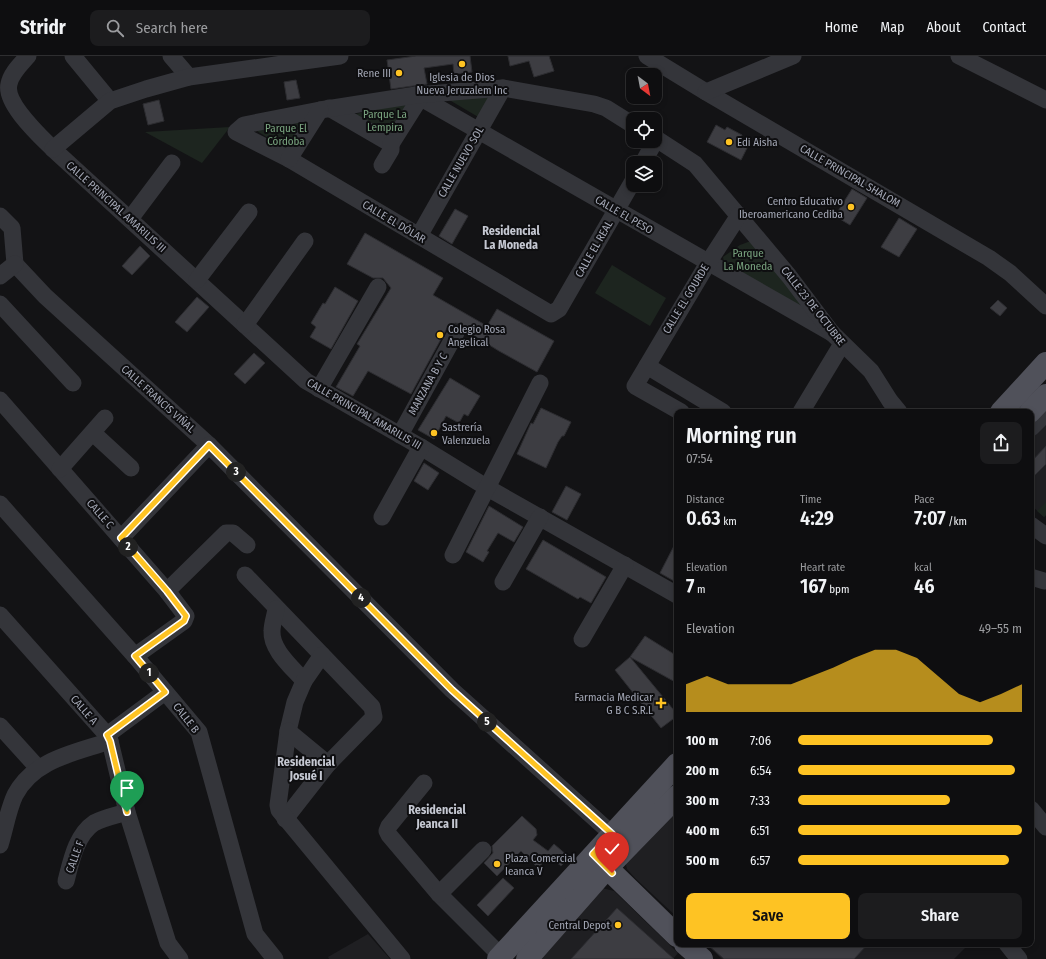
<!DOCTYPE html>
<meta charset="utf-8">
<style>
:root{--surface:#0e0e10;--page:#1c1c1e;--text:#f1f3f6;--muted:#9b9c9f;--line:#2e2e30;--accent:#fec323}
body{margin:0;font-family:"Fira Sans Condensed",sans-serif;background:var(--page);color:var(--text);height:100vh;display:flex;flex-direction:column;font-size:15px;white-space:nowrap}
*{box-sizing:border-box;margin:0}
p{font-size:13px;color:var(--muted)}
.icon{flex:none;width:22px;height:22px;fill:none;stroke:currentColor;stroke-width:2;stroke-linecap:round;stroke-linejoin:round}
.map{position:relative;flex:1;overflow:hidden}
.drawer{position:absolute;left:674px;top:353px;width:360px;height:538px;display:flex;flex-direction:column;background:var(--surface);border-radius:8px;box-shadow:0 2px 6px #0003,0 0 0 1px var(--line)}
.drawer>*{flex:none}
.needle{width:26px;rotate:148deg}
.buttons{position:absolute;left:626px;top:12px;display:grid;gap:8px}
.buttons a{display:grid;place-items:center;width:36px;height:36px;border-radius:8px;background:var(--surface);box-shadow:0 2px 6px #0003,0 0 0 1px var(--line);font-size:20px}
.pin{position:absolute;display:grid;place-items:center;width:34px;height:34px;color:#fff;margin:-41px -17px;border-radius:50% 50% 50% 0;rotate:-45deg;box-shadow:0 0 4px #0007}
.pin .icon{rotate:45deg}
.km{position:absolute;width:20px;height:20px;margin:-10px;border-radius:50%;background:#222;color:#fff;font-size:11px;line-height:20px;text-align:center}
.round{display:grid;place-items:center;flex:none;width:42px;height:42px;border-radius:8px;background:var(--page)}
.head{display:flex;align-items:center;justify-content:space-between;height:68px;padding:0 12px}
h1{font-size:22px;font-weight:600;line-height:30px}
.figures{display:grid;grid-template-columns:repeat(3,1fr);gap:6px;height:68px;padding:4px 12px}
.figures div{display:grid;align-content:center}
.figures b{font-size:20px;font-weight:600}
.figures small{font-size:11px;font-weight:400}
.figures p{font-size:11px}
.chart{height:112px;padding:8px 12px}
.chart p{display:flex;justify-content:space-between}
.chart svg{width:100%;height:72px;margin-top:4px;fill:var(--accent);opacity:.7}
.cta{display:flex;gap:8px;margin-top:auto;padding:8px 12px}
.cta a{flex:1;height:46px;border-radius:8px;background:var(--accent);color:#111;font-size:16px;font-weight:600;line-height:46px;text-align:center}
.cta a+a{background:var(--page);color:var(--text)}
ul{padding:0 12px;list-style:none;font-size:13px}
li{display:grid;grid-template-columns:64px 48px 1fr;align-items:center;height:30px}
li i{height:10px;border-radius:5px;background:var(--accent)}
header{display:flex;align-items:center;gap:24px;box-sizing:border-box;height:56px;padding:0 20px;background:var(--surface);border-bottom:1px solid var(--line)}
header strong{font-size:19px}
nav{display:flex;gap:22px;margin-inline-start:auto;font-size:14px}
.search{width:280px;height:36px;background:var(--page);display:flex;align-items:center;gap:10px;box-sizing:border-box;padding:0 14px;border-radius:8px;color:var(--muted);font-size:15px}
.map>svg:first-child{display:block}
.built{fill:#1f1f22}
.green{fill:#1d251f}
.building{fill:#3d3d42;stroke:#2d2d31}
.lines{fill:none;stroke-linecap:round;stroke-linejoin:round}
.minor{stroke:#34353a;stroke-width:17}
.major{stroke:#50515a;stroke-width:22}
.route-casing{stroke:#fff;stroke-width:8}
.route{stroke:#fec323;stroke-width:5}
.poi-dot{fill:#fec323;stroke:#0e0e10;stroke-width:1.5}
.labels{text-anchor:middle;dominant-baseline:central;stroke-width:4;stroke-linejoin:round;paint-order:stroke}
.poi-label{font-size:11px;fill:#a4a8b6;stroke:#0e0e10;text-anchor:end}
.park-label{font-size:11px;fill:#79a37f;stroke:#0e0e10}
.street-label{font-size:11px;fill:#a4a8b6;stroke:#0e0e10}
.neighbourhood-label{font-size:12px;font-weight:bold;fill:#c5c8d2;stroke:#0e0e10}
</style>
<header>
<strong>Stridr</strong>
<div class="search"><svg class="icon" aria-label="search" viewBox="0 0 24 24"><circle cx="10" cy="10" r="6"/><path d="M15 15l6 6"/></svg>Search here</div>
<nav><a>Home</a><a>Map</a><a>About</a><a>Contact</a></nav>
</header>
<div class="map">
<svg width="1046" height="903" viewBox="0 0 1046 903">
<rect width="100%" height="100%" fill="#131315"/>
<g class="built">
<path d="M1046,362v97l-2,2 -13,-12v-72z"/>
<path d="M677,740v121l-42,-39 -8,-9 -2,-8z"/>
<path d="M602,832l12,3 64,62 -5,6h-145z"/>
<path d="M368,878l22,25h-61l-1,-2z"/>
<path d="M706,888h263l-15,15h-232z"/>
</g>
<g class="green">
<path d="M496,37l-16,25 -34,-20z"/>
<path d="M410,46l-21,34 -38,-21z"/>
<path d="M311,62l-21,34 -39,-25z"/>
<path d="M230,71l-28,36 -57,-31z"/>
<path d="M748,186h4l61,72 -89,-52 -1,-5 17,-12z"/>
<path d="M612,209l54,33 -16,28 -55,-33z"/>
<path d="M1046,446v13l-2,2 -7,-6z"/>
</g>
<g class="building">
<path d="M416,0h54l2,16 -18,2 -1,-10 -29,4 3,16 -36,5 -4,-29z"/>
<path d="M508,0h41l5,15 -20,6 -5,-16 -19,5z"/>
<path d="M296,24l4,18 -13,2 -3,-18z"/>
<path d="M159,44l5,21 -16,4 -5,-21z"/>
<path d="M716,69l9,5 2,-3 15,8 -1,3 9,4 -9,18 -34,-18z"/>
<path d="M852,133l15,9 -17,27 -15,-9z"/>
<path d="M455,153l13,7 -16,28 -13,-8z"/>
<path d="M899,162l18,11 -18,28 -18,-10z"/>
<path d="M365,177l78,45 -10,17 54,31 10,-17 57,32 -17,31 -38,-21 -34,-21 -4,-6 -6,-1 -8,5 -36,66 -43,-23 -15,25 -17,-9 24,-41 -3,-2 34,-56 -8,-10h-10l-26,-14z"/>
<path d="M140,190l10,10 -18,19 -10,-9z"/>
<path d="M335,231l23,14 -27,48 -21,-12 6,-10 -5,-4 12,-20 2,1z"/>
<path d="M197,241l12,10 -22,25 -12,-10z"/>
<path d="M998,244l9,8 -7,8 -10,-8z"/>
<path d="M254,297l11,10 -20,21 -11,-10z"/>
<path d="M450,322l30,18 -12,20 -4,-2 -5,9 -13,-7 -12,23 -16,-9z"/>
<path d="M541,352l30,14 -7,14h-2l-4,6 -12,26 -29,-14 14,-31 2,1z"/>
<path d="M1046,390v18l-15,15v-17z"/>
<path d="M424,407l15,10 -11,17 -14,-9z"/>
<path d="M566,430l15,8 -14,26 -15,-8z"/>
<path d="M489,450l34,21 -9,15 -16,-9 -11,18 2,1 -6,10 -17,-10z"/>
<path d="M543,484l63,37 -15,26 -11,-6 -2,2 -52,-30z"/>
<path d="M677,484v35l-3,6 -14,-8z"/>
<path d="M645,580l32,20v27l-47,-26z"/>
<path d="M630,601l47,57v2l-16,12 -46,-58z"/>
<path d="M522,760l14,13 1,6 -4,5 15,11 6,-7 15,13 -8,9 -12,-10 -11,12 -17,-17 -24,25 -13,-13 9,-10 -1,-7z"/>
<path d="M503,822l11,10 -26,28 -11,-11z"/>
<path d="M617,852l57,51h-103z"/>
<path d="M707,888h161l-14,15h-130z"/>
</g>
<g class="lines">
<g class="minor">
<path d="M28,0c-7,8 -17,17 -19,28 -5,19 31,52 44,65l253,232 115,66 65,40 191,108"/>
<path d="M73,0l37,45"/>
<path d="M171,0l18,21"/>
<path d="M647,0l59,36 283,166 21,15 36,33"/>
<path d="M959,0l87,44"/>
<path d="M706,36l87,-36"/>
<path d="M416,39l416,238"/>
<path d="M329,52l62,36 29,-46"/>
<path d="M633,69l-27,-17 -12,-4 -91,-16 -87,7 -96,15 -76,15 -8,7 53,27 262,155 8,-5 74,-128"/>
<path d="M655,82l40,26 94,112 43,57 39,38 19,30 9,11"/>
<path d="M53,93l57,-48 36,-12 43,-12 151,-21"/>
<path d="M289,103l31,-49"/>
<path d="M643,107l13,-24"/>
<path d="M382,109l9,-15v-6"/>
<path d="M0,160l12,12 3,36"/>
<path d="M130,163l42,-56"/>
<path d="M419,180l84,-148"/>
<path d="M15,208l30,32 164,149 243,245 160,144"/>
<path d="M0,220l15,-12"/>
<path d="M197,224l52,-68"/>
<path d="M0,248l73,79"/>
<path d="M245,269l60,-84"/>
<path d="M647,310l76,46"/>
<path d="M319,333l59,-102"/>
<path d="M0,344l167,191 19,25 -2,5 -49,35"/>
<path d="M681,356l-46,-26 73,-123 31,-48"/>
<path d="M801,356l41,-68"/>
<path d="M1031,372l15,-15"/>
<path d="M93,377l38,35"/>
<path d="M400,379l56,-102"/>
<path d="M60,413l45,-51"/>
<path d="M0,448l135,152 64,76 56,202 20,25"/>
<path d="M382,461l39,-70"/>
<path d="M1031,469l15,11"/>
<path d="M121,482l88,-93"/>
<path d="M453,499l87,-172"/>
<path d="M245,519l127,132 2,10 -46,47 -43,55"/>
<path d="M1031,521l13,4"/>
<path d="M503,526l37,-65"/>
<path d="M167,535l59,-58h7l14,12"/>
<path d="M276,553c-1,7 -4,15 -4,22 -1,19 20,36 32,50"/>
<path d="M0,559l107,120 3,6 17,71 41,131 12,16"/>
<path d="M582,583l43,-74"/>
<path d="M322,599l-18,26 -9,21 -7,29 -10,74 1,5 123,149"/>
<path d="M0,670l38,42"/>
<path d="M288,675l40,33"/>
<path d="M107,679l58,-43"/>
<path d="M424,727l-35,43 -2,5 2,4 50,59 62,62"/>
<path d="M1031,753l15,18"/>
<path d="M0,789c5,-16 8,-35 15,-50 19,-36 60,-42 95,-54"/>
<path d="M66,825c5,-19 10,-46 28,-58 9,-5 23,-8 33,-11"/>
<path d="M439,838l44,-44"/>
<path d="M1007,888l12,15"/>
</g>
<g class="major">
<path d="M1001,356l45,-49"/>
<path d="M1030,356l16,-17"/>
<path d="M598,803l79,77"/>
<path d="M685,888l17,15"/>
<path d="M498,903l179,-195"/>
<path d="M527,903l80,-91 70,-72"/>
</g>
</g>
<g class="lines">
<g class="route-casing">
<path id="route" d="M127,756l-17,-71 -3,-6 58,-43 -30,-36 49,-35 2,-5 -19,-25 -46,-53 88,-93 243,245 160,144 -19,20 19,19"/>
</g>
<use href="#route" class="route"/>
</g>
<g class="poi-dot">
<circle cx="462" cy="8" r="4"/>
<circle cx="399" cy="17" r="4"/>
<circle cx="729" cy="86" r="4"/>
<circle cx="851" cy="151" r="4"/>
<circle cx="440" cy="279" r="4"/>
<circle cx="434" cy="377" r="4"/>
<path d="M659 641h4v4h4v4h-4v4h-4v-4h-4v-4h4z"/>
<circle cx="497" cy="808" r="4"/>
<circle cx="618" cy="869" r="4"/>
</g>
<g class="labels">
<g class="poi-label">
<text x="391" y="17">Rene III</text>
<text x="462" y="21" text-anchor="middle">Iglesia de Dios<tspan x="462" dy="13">Nueva Jeruzalem Inc</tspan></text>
<text x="737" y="86" text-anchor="start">Edi Aisha</text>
<text x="843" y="145">Centro Educativo<tspan x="843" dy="13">Iberoamericano Cediba</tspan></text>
<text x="448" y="273" text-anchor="start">Colegio Rosa<tspan x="448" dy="13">Angelical</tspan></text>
<text x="442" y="371" text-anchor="start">Sastrería<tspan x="442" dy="13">Valenzuela</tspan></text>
<text x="653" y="641">Farmacia Medicar<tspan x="653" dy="13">G B C S.R.L</tspan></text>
<text x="505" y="802" text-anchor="start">Plaza Comercial<tspan x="505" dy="13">Ieanca V</tspan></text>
<text x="610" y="869">Central Depot</text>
</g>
<g class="park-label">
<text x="385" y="58">Parque La<tspan x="385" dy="13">Lempira</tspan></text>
<text x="286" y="72">Parque El<tspan x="286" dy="13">Córdoba</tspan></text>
<text x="748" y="197">Parque<tspan x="748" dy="13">La Moneda</tspan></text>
</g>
<g class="street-label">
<text transform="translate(461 106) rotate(-60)">CALLE NUEVO SOL</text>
<text transform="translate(850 120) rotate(30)">CALLE PRINCIPAL SHALOM</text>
<text transform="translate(116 151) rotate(42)">CALLE PRINCIPAL AMARILIS III</text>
<text transform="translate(624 159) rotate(30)">CALLE EL PESO</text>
<text transform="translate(394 166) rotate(31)">CALLE EL DÓLAR</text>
<text transform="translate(594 193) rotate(-60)">CALLE EL REAL</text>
<text transform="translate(686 243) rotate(-59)">CALLE EL GOURDE</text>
<text transform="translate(813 250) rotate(52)">CALLE 23 DE OCTUBRE</text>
<text transform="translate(428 328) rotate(-61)">MANZANA B Y C</text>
<text transform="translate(158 343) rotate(42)">CALLE FRANCIS VIÑAL</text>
<text transform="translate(364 358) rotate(30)">CALLE PRINCIPAL AMARILIS III</text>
<text transform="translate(100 458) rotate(49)">CALLE C</text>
<text transform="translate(84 654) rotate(49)">CALLE A</text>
<text transform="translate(186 662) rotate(52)">CALLE B</text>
<text transform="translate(75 801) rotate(-70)">CALLE F</text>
</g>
<g class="neighbourhood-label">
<text x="511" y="175">Residencial<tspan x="511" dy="14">La Moneda</tspan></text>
<text x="306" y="706">Residencial<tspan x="306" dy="14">Josué I</tspan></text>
<text x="437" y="754">Residencial<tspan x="437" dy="14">Jeanca II</tspan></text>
</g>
</g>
</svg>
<div class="buttons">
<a><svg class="needle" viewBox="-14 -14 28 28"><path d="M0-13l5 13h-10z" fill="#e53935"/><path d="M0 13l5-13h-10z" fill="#9b9c9f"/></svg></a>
<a><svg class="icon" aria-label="locate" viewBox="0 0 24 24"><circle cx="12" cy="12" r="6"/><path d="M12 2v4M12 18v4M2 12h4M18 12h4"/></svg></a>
<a><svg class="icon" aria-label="layers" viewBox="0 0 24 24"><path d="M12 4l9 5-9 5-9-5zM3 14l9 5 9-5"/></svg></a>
</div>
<div class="pin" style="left:127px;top:756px;background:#1e9e55"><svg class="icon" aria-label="arrive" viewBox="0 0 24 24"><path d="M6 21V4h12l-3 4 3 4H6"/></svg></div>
<div class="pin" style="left:612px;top:817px;background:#d93025"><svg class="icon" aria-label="check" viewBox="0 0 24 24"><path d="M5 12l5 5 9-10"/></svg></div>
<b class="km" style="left:149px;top:617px">1</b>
<b class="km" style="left:128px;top:491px">2</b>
<b class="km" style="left:236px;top:416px">3</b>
<b class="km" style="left:361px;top:542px">4</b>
<b class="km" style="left:487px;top:666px">5</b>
<section class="drawer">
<div class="head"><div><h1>Morning run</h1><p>07:54</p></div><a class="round"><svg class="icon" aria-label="share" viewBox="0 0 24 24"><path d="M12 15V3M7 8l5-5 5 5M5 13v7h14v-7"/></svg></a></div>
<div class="figures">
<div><p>Distance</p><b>0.63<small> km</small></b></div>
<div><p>Time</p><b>4:29</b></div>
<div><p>Pace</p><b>7:07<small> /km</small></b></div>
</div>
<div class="figures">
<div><p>Elevation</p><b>7<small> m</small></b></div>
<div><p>Heart rate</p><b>167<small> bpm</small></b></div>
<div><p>kcal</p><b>46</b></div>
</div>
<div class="chart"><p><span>Elevation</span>49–55 m</p>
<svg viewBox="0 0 160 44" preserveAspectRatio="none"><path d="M0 44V27L10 22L20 27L30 27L40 27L50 27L60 22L70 17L80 11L90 6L100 6L110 11L120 22L130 33L140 38L150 33L160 27V44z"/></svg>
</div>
<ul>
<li><b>100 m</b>7:06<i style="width:87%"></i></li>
<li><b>200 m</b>6:54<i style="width:97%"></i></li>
<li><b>300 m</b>7:33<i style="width:68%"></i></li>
<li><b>400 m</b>6:51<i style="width:100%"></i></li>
<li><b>500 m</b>6:57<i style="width:94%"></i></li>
</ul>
<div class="cta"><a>Save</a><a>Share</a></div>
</section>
</div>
